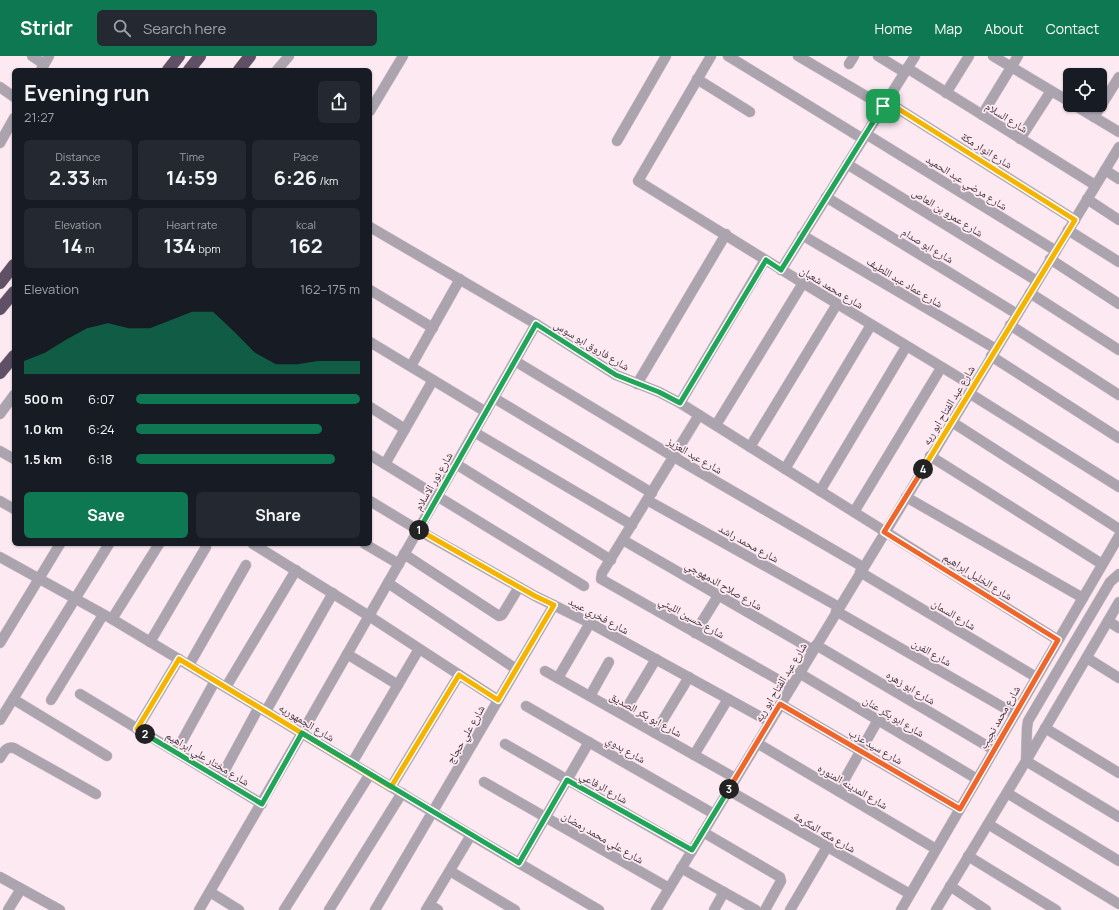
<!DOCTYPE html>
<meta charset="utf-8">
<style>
:root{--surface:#171b24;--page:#242831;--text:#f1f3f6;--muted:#9ea1a6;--accent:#0e7852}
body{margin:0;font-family:Manrope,"Noto Naskh Arabic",sans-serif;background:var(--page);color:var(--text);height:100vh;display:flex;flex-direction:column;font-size:15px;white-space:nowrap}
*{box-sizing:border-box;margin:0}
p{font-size:13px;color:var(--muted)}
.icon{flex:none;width:22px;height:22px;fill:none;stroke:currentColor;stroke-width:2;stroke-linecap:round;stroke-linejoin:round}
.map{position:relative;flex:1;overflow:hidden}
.panel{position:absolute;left:12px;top:12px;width:360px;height:478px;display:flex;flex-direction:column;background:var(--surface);border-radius:6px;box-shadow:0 1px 3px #0004}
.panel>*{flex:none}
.buttons{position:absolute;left:1063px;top:12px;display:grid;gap:8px}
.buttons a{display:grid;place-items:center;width:44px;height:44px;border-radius:6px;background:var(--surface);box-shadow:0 1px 3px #0004;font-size:20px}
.pin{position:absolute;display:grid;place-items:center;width:34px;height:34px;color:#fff;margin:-17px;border-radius:8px;box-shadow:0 2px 6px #0006}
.km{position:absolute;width:20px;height:20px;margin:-10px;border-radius:50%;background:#222;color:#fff;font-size:11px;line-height:20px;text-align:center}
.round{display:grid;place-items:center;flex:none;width:42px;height:42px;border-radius:6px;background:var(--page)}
.head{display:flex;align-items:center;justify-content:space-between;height:68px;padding:0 12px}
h1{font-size:22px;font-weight:700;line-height:30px}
.figures{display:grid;grid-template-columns:repeat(3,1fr);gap:6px;height:68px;padding:4px 12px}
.figures div{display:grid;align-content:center;border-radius:6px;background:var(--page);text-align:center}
.figures b{font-size:20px;font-weight:700}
.figures small{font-size:11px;font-weight:400}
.figures p{font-size:11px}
.chart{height:112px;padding:8px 12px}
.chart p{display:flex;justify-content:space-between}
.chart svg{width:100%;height:72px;margin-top:4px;fill:var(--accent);opacity:.7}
.primary-button{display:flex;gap:8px;margin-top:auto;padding:8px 12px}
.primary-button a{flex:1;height:46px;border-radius:6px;background:var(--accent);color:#fff;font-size:16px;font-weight:700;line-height:46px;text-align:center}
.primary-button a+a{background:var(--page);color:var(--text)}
ul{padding:0 12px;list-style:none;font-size:13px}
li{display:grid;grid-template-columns:64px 48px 1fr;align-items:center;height:30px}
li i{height:10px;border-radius:5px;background:var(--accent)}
header{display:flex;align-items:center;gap:24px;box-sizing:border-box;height:56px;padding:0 20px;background:var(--accent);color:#fff}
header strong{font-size:19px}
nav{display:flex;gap:22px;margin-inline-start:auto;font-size:14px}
.search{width:280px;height:36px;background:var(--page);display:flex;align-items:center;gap:10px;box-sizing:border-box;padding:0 14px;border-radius:6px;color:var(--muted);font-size:15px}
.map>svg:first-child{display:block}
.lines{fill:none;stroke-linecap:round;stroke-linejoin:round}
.street-casing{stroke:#d7c5cd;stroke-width:11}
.highway-casing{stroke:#d7c5cd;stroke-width:13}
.street{stroke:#aba4af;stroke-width:10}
.highway{stroke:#5f5066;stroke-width:12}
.split-1-casing{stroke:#fff;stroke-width:8}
.split-2-casing{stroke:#fff;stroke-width:8}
.split-3-casing{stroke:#fff;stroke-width:8}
.split-4-casing{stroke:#fff;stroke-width:8}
.split-5-casing{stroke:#fff;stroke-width:8}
.split-1{stroke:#22a559;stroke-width:5}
.split-2{stroke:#f5b400;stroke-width:5}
.split-3{stroke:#22a559;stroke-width:5}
.split-4{stroke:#f0652b;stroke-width:5}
.split-5{stroke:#f5b400;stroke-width:5}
.labels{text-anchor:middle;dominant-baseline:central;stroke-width:3.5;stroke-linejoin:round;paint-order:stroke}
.street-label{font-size:11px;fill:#3f3339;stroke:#fde9f2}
</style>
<header>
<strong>Stridr</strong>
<div class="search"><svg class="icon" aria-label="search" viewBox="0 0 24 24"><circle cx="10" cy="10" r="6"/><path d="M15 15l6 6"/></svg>Search here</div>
<nav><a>Home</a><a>Map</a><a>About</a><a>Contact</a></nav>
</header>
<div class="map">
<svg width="1119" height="854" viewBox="0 0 1119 854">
<rect width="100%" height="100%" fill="#fde9f2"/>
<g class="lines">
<g class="street-casing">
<g id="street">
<path d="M32,0l12,8"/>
<path d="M711,0l-73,125 165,102 170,103"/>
<path d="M728,0l135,83"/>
<path d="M798,0l85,50"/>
<path d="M878,0l26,16"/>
<path d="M993,0l77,46"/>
<path d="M849,8l5,-8"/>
<path d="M907,12l188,117"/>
<path d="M41,14l8,-14"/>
<path d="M277,14l12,-14"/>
<path d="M697,23l53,33"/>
<path d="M0,31l14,10"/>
<path d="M946,37l23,-37"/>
<path d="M886,45l189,119"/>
<path d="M1074,49l45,27"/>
<path d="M370,55l33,-55"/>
<path d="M982,59l36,-59"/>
<path d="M1094,61l25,-40"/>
<path d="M866,78l190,117"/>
<path d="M1020,83l31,-48"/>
<path d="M617,85l49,-85"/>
<path d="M0,87l14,-25"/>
<path d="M847,108l190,117"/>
<path d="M1105,114l14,9"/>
<path d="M826,141l191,117"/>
<path d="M1087,143l32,21"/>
<path d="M370,171l166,97 80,51 43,17 21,11 378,237"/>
<path d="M1068,174l51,32"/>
<path d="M802,179l194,114"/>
<path d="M1050,203l69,45"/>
<path d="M781,214l134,-214"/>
<path d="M370,234l63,38"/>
<path d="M1030,237l89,57"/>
<path d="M1010,269l109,70"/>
<path d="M370,286l116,70"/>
<path d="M991,300l128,82"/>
<path d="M515,305l159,96 189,110"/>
<path d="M411,310l49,-87"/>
<path d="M637,328l89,-150"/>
<path d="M969,337l150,94"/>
<path d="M494,342l158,95"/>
<path d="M680,347l85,-143"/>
<path d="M370,351l35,22"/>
<path d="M0,358l14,-19"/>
<path d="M699,359l-97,158 -1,6 190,108"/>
<path d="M952,366l167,107"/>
<path d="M716,369l87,-142"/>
<path d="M474,376l158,93"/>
<path d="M750,391l87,-143"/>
<path d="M0,395l14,8"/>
<path d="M370,399l214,131"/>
<path d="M930,400l172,108"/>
<path d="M385,408l48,-84"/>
<path d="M456,408l155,96"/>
<path d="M785,413l86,-144"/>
<path d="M820,435l86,-144"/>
<path d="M906,441l177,101"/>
<path d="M647,444l192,107"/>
<path d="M0,445l14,8"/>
<path d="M370,445l48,29 117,66 55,27 180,99"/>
<path d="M854,456l87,-144"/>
<path d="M623,484l190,110"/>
<path d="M253,488l116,72 129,84"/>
<path d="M365,488l34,20"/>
<path d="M404,498l95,62 3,-1 17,-28"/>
<path d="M0,501l112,62 359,216 128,75"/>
<path d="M860,516l176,105"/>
<path d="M1119,518l-9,8 -82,139 -1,7 -1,33 93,56"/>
<path d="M388,527l128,86"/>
<path d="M836,555l179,103"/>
<path d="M112,563l47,-75"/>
<path d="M1108,565l11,7"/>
<path d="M695,577l23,-37"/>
<path d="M150,586l56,-95"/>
<path d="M0,587l60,-99"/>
<path d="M816,589l178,105"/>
<path d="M347,598l51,31"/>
<path d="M1087,602l32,20"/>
<path d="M189,609l57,-100"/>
<path d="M545,615l190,107"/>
<path d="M799,617l178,106"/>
<path d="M558,622l32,-55"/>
<path d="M226,631l70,-117"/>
<path d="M80,638l182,110"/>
<path d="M590,640l19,-34"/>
<path d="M13,643l94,57"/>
<path d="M51,644l52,-85"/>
<path d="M780,648l180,105"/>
<path d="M526,650l188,108"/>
<path d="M266,655l67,-118"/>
<path d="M623,658l33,-55"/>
<path d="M0,664l109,-176"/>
<path d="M1045,672l74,45"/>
<path d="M137,673l42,-70"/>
<path d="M655,677l34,-56"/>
<path d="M757,687l179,106"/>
<path d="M505,688l187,107"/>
<path d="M176,696l39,-71"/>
<path d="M694,699l34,-56"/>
<path d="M0,702c4,-6 6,-12 14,-10l82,46"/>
<path d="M352,707l67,-114"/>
<path d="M220,723l39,-72"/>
<path d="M484,726l185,106"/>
<path d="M391,731l68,-112"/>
<path d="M728,734l182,104"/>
<path d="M838,735l40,-71"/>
<path d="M1007,737l112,68"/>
<path d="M988,768l131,80"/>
<path d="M703,776l77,45 1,4 -16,29"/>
<path d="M968,800l88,54"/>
<path d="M519,807l70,-121"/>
<path d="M681,812l75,42"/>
<path d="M450,815l65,39"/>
<path d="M0,821l60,33"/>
<path d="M950,830l36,24"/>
<path d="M210,836l29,18"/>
<path d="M430,849l8,5"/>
<path d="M8,854l13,-21"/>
<path d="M199,854l103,-177 234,-409"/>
<path d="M284,854l86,-136"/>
<path d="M329,854l73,-117"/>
<path d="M375,854l179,-305"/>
<path d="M426,854l45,-75"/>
<path d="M656,854l463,-763"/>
<path d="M714,854l10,-18"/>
<path d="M790,854l37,-63"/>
<path d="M901,854l218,-374"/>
<path d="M936,854l90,-149 93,-159"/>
</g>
</g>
<g class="highway-casing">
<g id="highway">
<path d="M168,14l11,-14"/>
<path d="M189,14l11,-14"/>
<path d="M239,14l11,-14"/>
<path d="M0,227l14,-18"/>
<path d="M0,253l14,-17"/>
<path d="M0,317l14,-17"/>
</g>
</g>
<use href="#street" class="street"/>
<use href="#highway" class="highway"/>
</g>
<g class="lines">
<g class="split-1-casing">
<path id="split-1" d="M419,474l117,-206 80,51 43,17 21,11 86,-143 15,10 102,-164"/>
</g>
<g class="split-2-casing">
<path id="split-2" d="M145,678l-8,-5 42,-70 212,128 68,-112 39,25 56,-95 -19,-9 -116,-66"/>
</g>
<g class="split-3-casing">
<path id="split-3" d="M145,678l117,70 40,-71 217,130 48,-83 125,70 37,-61"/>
</g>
<g class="split-4-casing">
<path id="split-4" d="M729,733l51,-85 180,105 98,-169 -174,-108 39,-63"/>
</g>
<g class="split-5-casing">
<path id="split-5" d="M883,50l3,-5 189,119 -152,249"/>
</g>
<use href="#split-1" class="split-1"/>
<use href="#split-2" class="split-2"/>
<use href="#split-3" class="split-3"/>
<use href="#split-4" class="split-4"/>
<use href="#split-5" class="split-5"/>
</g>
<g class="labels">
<g class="street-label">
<text transform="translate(1007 61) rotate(32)">شارع السلام</text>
<text transform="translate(987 94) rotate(32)">شارع انوار مكة</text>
<text transform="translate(967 126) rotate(32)">شارع مرضي عبد الحميد</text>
<text transform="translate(948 156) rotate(32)">شارع عمرو بن العاص</text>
<text transform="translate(928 189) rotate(31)">شارع ابو صدام</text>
<text transform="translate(905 226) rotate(31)">شارع عماد عبد اللطيف</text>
<text transform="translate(832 231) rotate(31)">شارع محمد شعبان</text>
<text transform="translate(592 289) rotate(31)">شارع فاروق ابو سوس</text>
<text transform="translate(948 349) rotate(-59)">شارع عبد الفتاح ابو ريه</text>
<text transform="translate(695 399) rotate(30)">شارع عبد العزيز</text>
<text transform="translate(433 425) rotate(-60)">شارع نور الاسلام</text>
<text transform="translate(749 487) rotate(29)">شارع محمد راشد</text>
<text transform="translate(978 520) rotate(32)">شارع الخليل ابراهيم</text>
<text transform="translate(724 529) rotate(30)">شارع صلاح الدمهوجي</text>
<text transform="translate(954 558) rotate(31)">شارع السمان</text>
<text transform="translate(599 559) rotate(28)">شارع فخري عبيد</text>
<text transform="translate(692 561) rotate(29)">شارع حسين الليثي</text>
<text transform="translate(932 596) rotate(30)">شارع الفرن</text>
<text transform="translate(780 626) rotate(-59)">شارع عبد الفتاح ابو ريه</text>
<text transform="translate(911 631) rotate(31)">شارع ابو زهره</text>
<text transform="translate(646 658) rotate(29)">شارع ابو بكر الصديق</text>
<text transform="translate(894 660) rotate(31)">شارع ابو بكر عنان</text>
<text transform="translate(999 661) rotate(-60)">شارع محمد نجيب</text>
<text transform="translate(307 666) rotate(31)">شارع الجمهوريه</text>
<text transform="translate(465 678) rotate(-60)">شارع علي حجاج</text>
<text transform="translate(876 690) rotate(30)">شارع سيد عزب</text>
<text transform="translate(626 693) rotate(30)">شارع بدوي</text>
<text transform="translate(208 702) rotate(31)">شارع مختار علي ابراهيم</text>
<text transform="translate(853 730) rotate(30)">شارع المدينه المنوره</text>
<text transform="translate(604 731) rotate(30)">شارع الرفاعي</text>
<text transform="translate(825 776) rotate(30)">شارع مكه المكرمة</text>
<text transform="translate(603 781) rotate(30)">شارع علي محمد رمضان</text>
</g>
</g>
</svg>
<div class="buttons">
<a><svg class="icon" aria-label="locate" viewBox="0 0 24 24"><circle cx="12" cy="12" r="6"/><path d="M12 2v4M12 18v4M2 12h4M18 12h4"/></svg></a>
</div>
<div class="pin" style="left:883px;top:50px;background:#1e9e55"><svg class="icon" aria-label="arrive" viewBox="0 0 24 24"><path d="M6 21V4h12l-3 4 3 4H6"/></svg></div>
<b class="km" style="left:419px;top:474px">1</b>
<b class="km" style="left:145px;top:678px">2</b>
<b class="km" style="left:729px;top:733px">3</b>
<b class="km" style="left:923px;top:413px">4</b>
<section class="panel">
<div class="head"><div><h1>Evening run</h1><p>21:27</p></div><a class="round"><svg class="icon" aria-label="share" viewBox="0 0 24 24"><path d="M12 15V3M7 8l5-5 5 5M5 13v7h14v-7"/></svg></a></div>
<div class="figures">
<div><p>Distance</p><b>2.33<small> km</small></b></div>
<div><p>Time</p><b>14:59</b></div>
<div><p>Pace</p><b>6:26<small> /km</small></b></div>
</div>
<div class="figures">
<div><p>Elevation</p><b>14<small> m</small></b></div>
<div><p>Heart rate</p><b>134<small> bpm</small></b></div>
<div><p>kcal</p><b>162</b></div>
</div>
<div class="chart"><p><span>Elevation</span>162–175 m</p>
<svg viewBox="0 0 160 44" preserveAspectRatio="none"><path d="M0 44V36L10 31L20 23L30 16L40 13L50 16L60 16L70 11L80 6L90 6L100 18L110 31L120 38L130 38L140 36L150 36L160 36V44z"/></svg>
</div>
<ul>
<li><b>500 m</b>6:07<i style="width:100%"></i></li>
<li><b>1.0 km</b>6:24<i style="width:83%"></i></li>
<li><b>1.5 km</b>6:18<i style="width:89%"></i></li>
</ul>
<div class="primary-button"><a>Save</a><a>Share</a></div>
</section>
</div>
